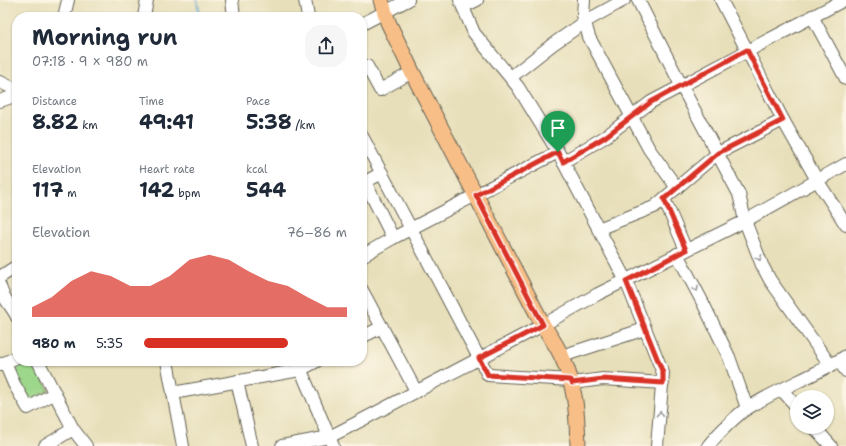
<!DOCTYPE html>
<meta charset="utf-8">
<style>
:root{--surface:#fff;--page:#f6f6f7;--text:#1f2937;--muted:#747a83;--accent:#d93025}
body{margin:0;font-family:"Shantell Sans",sans-serif;background:var(--page);color:var(--text);height:100vh;display:flex;flex-direction:column;font-size:15px;white-space:nowrap}
*{box-sizing:border-box;margin:0}
p{font-size:13px;color:var(--muted)}
.icon{flex:none;width:22px;height:22px;fill:none;stroke:currentColor;stroke-width:2;stroke-linecap:round;stroke-linejoin:round}
.map{position:relative;flex:1;overflow:hidden}
.panel{position:absolute;left:12px;top:12px;width:355px;height:354px;display:flex;flex-direction:column;background:var(--surface);border-radius:16px;box-shadow:0 1px 3px #0004}
.panel>*{flex:none}
.buttons{position:absolute;left:790px;top:390px;display:grid;gap:8px}
.buttons a{display:grid;place-items:center;width:44px;height:44px;border-radius:50%;background:var(--surface);box-shadow:0 1px 3px #0004;font-size:20px}
.pin{position:absolute;display:grid;place-items:center;width:34px;height:34px;color:#fff;margin:-41px -17px;border-radius:50% 50% 50% 0;rotate:-45deg;box-shadow:0 0 4px #0007}
.pin .icon{rotate:45deg}
.round{display:grid;place-items:center;flex:none;width:42px;height:42px;border-radius:16px;background:var(--page)}
.summary{display:flex;align-items:center;justify-content:space-between;height:68px;padding:0 20px}
h1{font-size:22px;font-weight:700;line-height:30px}
.figures{display:grid;grid-template-columns:repeat(3,1fr);gap:6px;height:68px;padding:4px 20px}
.figures div{display:grid;align-content:center}
.figures b{font-size:20px;font-weight:700}
.figures small{font-size:11px;font-weight:400}
.figures p{font-size:11px}
.chart{height:112px;padding:8px 20px}
.chart p{display:flex;justify-content:space-between}
.chart svg{width:100%;height:72px;margin-top:4px;fill:var(--accent);opacity:.7}
ul{padding:0 20px;list-style:none;font-size:13px}
li{display:grid;grid-template-columns:64px 48px 1fr;align-items:center;height:30px}
li i{height:10px;border-radius:5px;background:var(--accent)}
.map>svg:first-child{display:block}
.green{fill:#9cd78b;stroke:#5c7a54}
.lines{fill:none;stroke-linecap:round;stroke-linejoin:round}
.stream{stroke:#52a3cd;stroke-width:2.5}
.minor-casing{stroke:#636053;stroke-width:14}
.major-casing{stroke:#636053;stroke-width:17}
.minor{stroke:#fff;stroke-width:12}
.major{stroke:#f7be87;stroke-width:15}
.oneway{stroke:#999}
.route-casing{stroke:#fff;stroke-width:8}
.route{stroke:#d93025;stroke-width:5}
</style>
<div class="map">
<svg width="846" height="446" viewBox="0 0 846 446">
<rect width="100%" height="100%" fill="#fcf5e5"/>
<filter id="ink" filterUnits="userSpaceOnUse"><feTurbulence type="fractalNoise" baseFrequency=".025" numOctaves="2"/><feDisplacementMap in="SourceGraphic" scale="8" xChannelSelector="R" yChannelSelector="G"/><feConvolveMatrix kernelMatrix="1 2 1 2 8 2 1 2 1" color-interpolation-filters="sRGB"/></filter>
<filter id="wash" filterUnits="userSpaceOnUse"><feTurbulence type="fractalNoise" baseFrequency=".012" numOctaves="4" result="noise"/><feDisplacementMap in="SourceGraphic" scale="16" xChannelSelector="R" yChannelSelector="G"/><feGaussianBlur stdDeviation="0.9" result="paint"/><feColorMatrix in="noise" values="0 0 0 0 0 0 0 0 0 0 0 0 0 0 0 0 0 1.4 0 .05"/><feComposite in="paint" operator="in"/></filter>
<g filter="url(#wash)">
<rect width="100%" height="100%" fill="#e7dfb9"/>
<path class="green" d="M17,361h16l16,29 -22,12 -17,-39z"/>
<g class="lines">
<path class="stream" d="M197,0l3,17"/>
</g>
</g>
<g filter="url(#ink)">
<g class="lines">
<g class="minor-casing">
<g id="minor">
<path d="M232,0l2,17"/>
<path d="M305,0l3,17"/>
<path d="M460,0l14,33 44,54 40,65 68,129 37,92 -6,73"/>
<path d="M584,0l-1,15 6,22 60,112 28,39"/>
<path d="M638,0l43,85 58,109 6,27 17,44 8,15 61,86"/>
<path d="M721,0l62,120 34,60 29,45"/>
<path d="M463,7l14,-7"/>
<path d="M812,16l34,63"/>
<path d="M64,17l4,-17"/>
<path d="M144,17l3,-17"/>
<path d="M362,24l46,-24"/>
<path d="M362,69l5,-3 13,24 32,-18"/>
<path d="M511,77l42,-33 35,-24 36,-20"/>
<path d="M0,82l17,8"/>
<path d="M0,101l17,-6"/>
<path d="M362,136l126,239 83,5"/>
<path d="M563,162l42,-25 46,-35 193,-102"/>
<path d="M382,173l-17,9 28,56"/>
<path d="M664,199l22,51"/>
<path d="M598,229l56,-22 64,-54 65,-33"/>
<path d="M677,254l26,49 26,54 18,51"/>
<path d="M362,256l31,-18 165,-86"/>
<path d="M0,277l17,-11"/>
<path d="M0,286c2,12 12,20 17,31"/>
<path d="M362,290l54,101"/>
<path d="M362,337l20,-10"/>
<path d="M562,356l83,-27"/>
<path d="M38,361l35,68 13,17"/>
<path d="M167,361l16,85"/>
<path d="M297,361l36,85"/>
<path d="M839,361l7,10"/>
<path d="M5,363l9,21 14,24 27,-15"/>
<path d="M0,365l17,-8"/>
<path d="M237,381l15,65"/>
<path d="M572,383l31,-4 60,4"/>
<path d="M782,390l15,17"/>
<path d="M173,393l127,-23 17,-9"/>
<path d="M814,427l17,19"/>
<path d="M45,446l28,-17"/>
<path d="M282,446l47,-9 12,-6 202,-106 55,-31 147,-73 101,-57"/>
<path d="M708,446c8,-10 29,-32 40,-38 31,-20 67,-32 98,-52"/>
</g>
</g>
<g class="major-casing">
<path id="major" d="M381,0l7,22 24,50 131,253c7,11 14,21 19,32 14,30 15,57 16,89"/>
</g>
<use href="#minor" class="minor"/>
<use href="#major" class="major"/>
</g>
<defs><path id="oneway-chevron" d="M-2-3.5L2.5 0L-2 3.5" fill="none" stroke-width="1.6" stroke-linecap="round" stroke-linejoin="round"/></defs>
<g class="oneway">
<use href="#oneway-chevron" transform="translate(759 258) rotate(69)"/>
<use href="#oneway-chevron" transform="translate(696 289) rotate(62)"/>
<use href="#oneway-chevron" transform="translate(660 414) rotate(-85)"/>
</g>
</g>
<g class="lines" filter="url(#ink)">
<g class="route-casing">
<path id="route" d="M747,50l36,70 -65,33 -54,46 22,51 -60,31 37,92v10l-60,-4 -31,4 -1,-3 -83,-5 -9,-17 64,-33 -67,-130 82,-43 5,10 42,-25 46,-35z"/>
</g>
<use href="#route" class="route"/>
</g>
</svg>
<div class="buttons">
<a><svg class="icon" aria-label="layers" viewBox="0 0 24 24"><path d="M12 4l9 5-9 5-9-5zM3 14l9 5 9-5"/></svg></a>
</div>
<div class="pin" style="left:558px;top:152px;background:#1e9e55"><svg class="icon" aria-label="arrive" viewBox="0 0 24 24"><path d="M6 21V4h12l-3 4 3 4H6"/></svg></div>
<section class="panel">
<div class="summary"><div><h1>Morning run</h1><p>07:18 · 9 × 980 m</p></div><a class="round"><svg class="icon" aria-label="share" viewBox="0 0 24 24"><path d="M12 15V3M7 8l5-5 5 5M5 13v7h14v-7"/></svg></a></div>
<div class="figures">
<div><p>Distance</p><b>8.82<small> km</small></b></div>
<div><p>Time</p><b>49:41</b></div>
<div><p>Pace</p><b>5:38<small> /km</small></b></div>
</div>
<div class="figures">
<div><p>Elevation</p><b>117<small> m</small></b></div>
<div><p>Heart rate</p><b>142<small> bpm</small></b></div>
<div><p>kcal</p><b>544</b></div>
</div>
<div class="chart"><p><span>Elevation</span>76–86 m</p>
<svg viewBox="0 0 160 44" preserveAspectRatio="none"><path d="M0 44V38L10 32L20 22L30 16L40 19L50 25L60 25L70 19L80 9L90 6L100 9L110 16L120 22L130 25L140 32L150 38L160 38V44z"/></svg>
</div>
<ul>
<li><b>980 m</b>5:35<i style="width:71%"></i></li>
</ul>
</section>
</div>
